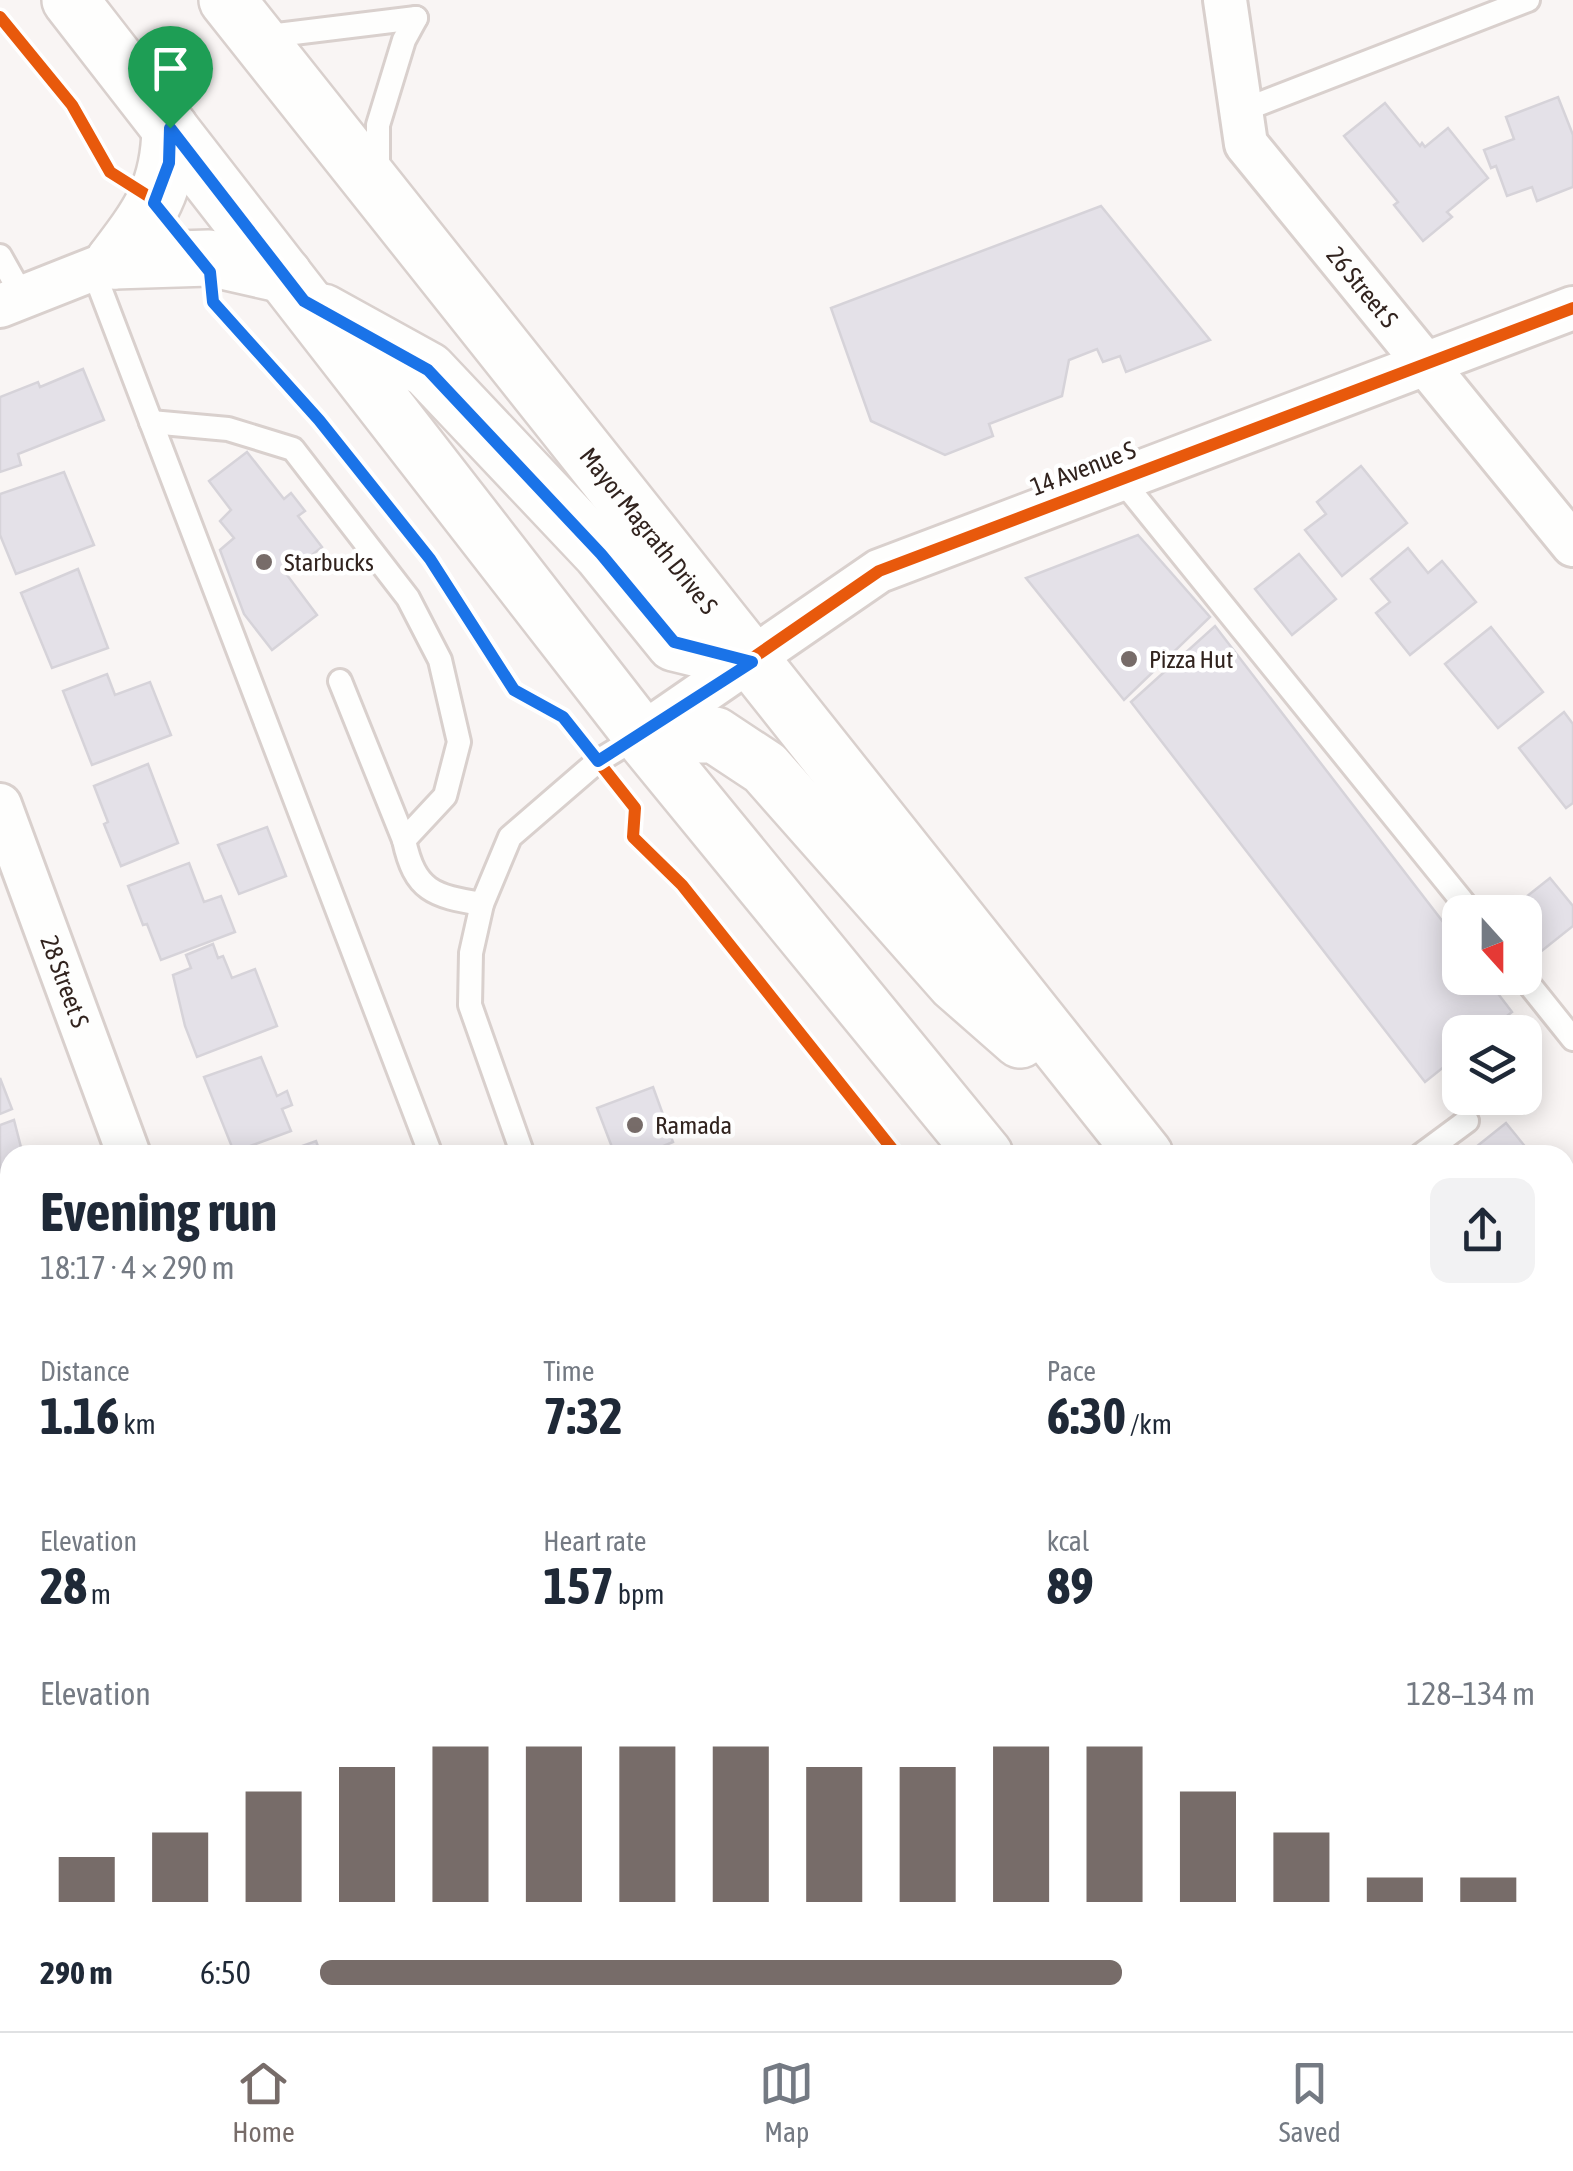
<!DOCTYPE html>
<meta charset="utf-8">
<style>
:root{--surface:#fff;--page:#f2f2f3;--text:#1f2937;--muted:#747a83;--line:#e0e1e3;--accent:#776c69}
body{margin:0;font-family:"Asap Condensed",sans-serif;background:var(--page);color:var(--text);height:100vh;display:flex;flex-direction:column;font-size:38px;white-space:nowrap}
*{box-sizing:border-box;margin:0}
p{font-size:32px;color:var(--muted)}
.icon{flex:none;width:55px;height:55px;fill:none;stroke:currentColor;stroke-width:2;stroke-linecap:round;stroke-linejoin:round}
.map{position:relative;flex:1;overflow:hidden}
.sheet{position:absolute;left:0px;top:1145px;width:1575px;height:888px;display:flex;flex-direction:column;background:var(--surface);border-radius:30px 30px 0 0;box-shadow:0 5px 25px #0003}
.sheet>*{flex:none}
.needle{width:65px;rotate:159deg}
.fabs{position:absolute;left:1442px;top:895px;display:grid;gap:20px}
.fabs a{display:grid;place-items:center;width:100px;height:100px;border-radius:20px;background:var(--surface);box-shadow:0 5px 25px #0003;font-size:50px}
.pin{position:absolute;display:grid;place-items:center;width:85px;height:85px;color:#fff;margin:-102px -42px;border-radius:50% 50% 50% 0;rotate:-45deg;box-shadow:0 0 10px #0007}
.pin .icon{rotate:45deg}
.round{display:grid;place-items:center;flex:none;width:105px;height:105px;border-radius:20px;background:var(--page)}
.headline{display:flex;align-items:center;justify-content:space-between;height:170px;padding:0 40px}
h1{font-size:55px;font-weight:700;line-height:75px}
.metrics{display:grid;grid-template-columns:repeat(3,1fr);gap:15px;height:170px;padding:10px 40px}
.metrics div{display:grid;align-content:center}
.metrics b{font-size:50px;font-weight:700}
.metrics small{font-size:28px;font-weight:400}
.metrics p{font-size:28px}
.chart{height:280px;padding:20px 40px}
.chart p{display:flex;justify-content:space-between}
.chart svg{width:100%;height:180px;margin-top:10px;stroke:var(--accent);stroke-width:6}
ul{padding:0 40px;list-style:none;font-size:32px}
li{display:grid;grid-template-columns:160px 120px 1fr;align-items:center;height:75px}
li i{height:25px;border-radius:12px;background:var(--accent)}
.dock{display:flex;justify-content:space-around;align-items:center;height:140px;border-top:2px solid var(--line);background:var(--surface);font-size:28px;color:var(--muted)}
.dock a{display:grid;justify-items:center;gap:5px}
.dock .on{color:var(--accent)}
.map>svg:first-child{display:block}
.building{fill:#e4e1e8;stroke:#d6d3d9;stroke-width:2.5}
.lines{fill:none;stroke-linecap:round;stroke-linejoin:round}
.service-casing{stroke:#d9d0cd;stroke-width:28}
.minor-casing{stroke:#d9d0cd;stroke-width:48}
.primary-casing{stroke:#d9d0cd;stroke-width:60}
.service{stroke:#fefefd;stroke-width:22}
.minor{stroke:#fefefd;stroke-width:42}
.primary{stroke:#fefefd;stroke-width:55}
.cycleway-casing{stroke:#fff;stroke-width:19}
.cycleway{stroke:#e8590c;stroke-width:12}
.route-casing{stroke:#fff;stroke-width:20}
.route{stroke:#1a73e8;stroke-width:12}
.poi-dot{fill:#776c69;stroke:#fff;stroke-width:4}
.labels{text-anchor:middle;dominant-baseline:central;stroke-width:9;stroke-linejoin:round;paint-order:stroke}
.street-label{font-size:25px;fill:#31231e;stroke:#fff}
.poi-label{font-size:25px;fill:#31231e;stroke:#fff;text-anchor:start}
</style>
<div class="map">
<svg width="1573" height="2031" viewBox="0 0 1573 2031">
<rect width="100%" height="100%" fill="#f9f5f4"/>
<g class="building">
<path d="M1558,97l15,38v52l-36,14 -5,-14 -25,9 -11,-30 -5,2 -7,-18 30,-11 -8,-22z"/>
<path d="M1385,103l35,43 2,-3 3,4 23,-19 40,50 -41,34 5,5 -29,24 -29,-36 4,-3 -54,-66z"/>
<path d="M1101,206l109,134 -84,32 -6,-16 -17,6 -6,-13 -28,11 -7,36 -73,28 4,12 -48,19 -74,-34 -40,-113z"/>
<path d="M83,369l21,51 -86,34 3,11 -21,7v-75l38,-15 2,5z"/>
<path d="M247,452l37,47 7,-6 14,18 -7,5 24,31 -35,28 30,40 -45,35 -28,-36 -24,-64 14,-12 -14,-17 11,-11 -22,-29z"/>
<path d="M1361,466l46,57 -65,53 -37,-46 21,-16 -9,-12z"/>
<path d="M64,472l30,73 -78,29 -16,-39v-41z"/>
<path d="M1138,535l72,82 -86,83 -98,-122z"/>
<path d="M1408,548l20,25 14,-12 34,41 -66,53 -34,-42 14,-11 -19,-23z"/>
<path d="M1299,554l37,45 -44,36 -37,-46z"/>
<path d="M78,569l30,79 -56,20 -31,-75z"/>
<path d="M1215,626l245,318v34h26l26,34 -26,20h-26v22l-35,28 -294,-380z"/>
<path d="M1491,627l52,65 -45,36 -53,-64z"/>
<path d="M107,674l8,21 35,-13 21,53 -79,30 -29,-74z"/>
<path d="M1564,712l9,12v79l-7,5 -47,-60z"/>
<path d="M148,764l30,79 -57,23 -17,-42 4,-2 -14,-36z"/>
<path d="M267,827l19,49 -47,18 -21,-49z"/>
<path d="M189,863l15,39 17,-6 14,36 -74,28 -14,-36 -4,1 -15,-39z"/>
<path d="M1550,878l23,28v20l-34,27 -14,-17v-24h-18z"/>
<path d="M213,944l5,14 5,-2 9,22 23,-9 22,57 -80,31 -12,-31 -12,-51 18,-7 -5,-13z"/>
<path d="M261,1057l16,39 10,-5 5,14 -10,4 9,22 -57,21 -30,-75z"/>
<path d="M0,1078l12,31 -12,5z"/>
<path d="M653,1087l20,55 -12,5 3,8h-49l-18,-47z"/>
<path d="M14,1120l9,35h-13v55l-10,3v-88z"/>
<path d="M1506,1123l26,32h-69h3z"/>
<path d="M316,1141l5,14h-44z"/>
<path d="M1565,1196l8,10v25l-8,6z"/>
<path d="M10,1228v66l-10,4v-66z"/>
<path d="M10,1709v98l-10,4v-98z"/>
<path d="M32,2022h102l3,9h-102z"/>
<path d="M978,2022h281l-22,9h-255z"/>
</g>
<g class="lines">
<g class="service-casing">
<g id="service">
<path d="M261,37l155,-19"/>
<path d="M1241,111l287,-111"/>
<path d="M378,172v-47l26,-85 12,-22"/>
<path d="M0,256l23,41"/>
<path d="M93,270l338,885"/>
<path d="M151,422l77,7 65,20 115,149 32,62 19,82 -14,54 -41,44"/>
<path d="M1120,478l351,434"/>
<path d="M340,681l64,159c11,51 29,56 78,64"/>
<path d="M1524,978l49,61"/>
<path d="M523,1155l-53,-150 1,-52 11,-49 28,-67 88,-76 43,-26"/>
<path d="M1421,1155l46,-34"/>
<path d="M0,1575l10,26"/>
<path d="M0,1913l10,-4"/>
<path d="M173,2022l4,9"/>
<path d="M1493,2022l7,9"/>
</g>
</g>
<g class="minor-casing">
<g id="minor">
<path id="s1" d="M1225,0l21,144 327,401"/>
<path d="M0,306l114,-45"/>
<path d="M641,735l238,-164 694,-263"/>
<path id="s2" d="M0,805l129,350"/>
<path d="M1565,1599l8,-3"/>
<path d="M0,1614l10,-4"/>
<path d="M613,2022l3,9"/>
<path d="M472,2031l23,-9"/>
</g>
</g>
<g class="primary-casing">
<g id="primary">
<path d="M70,0l571,735 344,420"/>
<path id="s3" d="M227,0l918,1155"/>
<path d="M114,261l95,-3 75,17"/>
<path d="M114,261c35,-46 55,-72 56,-133"/>
<path d="M323,312l105,58 173,183 73,90 78,19"/>
<path d="M641,735h74l50,33 190,215 65,57"/>
<path d="M1565,1681l8,10"/>
<path d="M1565,1768l8,9"/>
<path d="M1565,1876l8,10"/>
</g>
</g>
<use href="#service" class="service"/>
<use href="#minor" class="minor"/>
<use href="#primary" class="primary"/>
<g class="cycleway-casing">
<g id="cycleway">
<path d="M0,17l72,88 38,67 38,24 62,75 3,32 106,117 111,139 85,131 48,27 72,91 -2,29 49,48 215,270"/>
<path d="M641,735l238,-164 694,-263"/>
</g>
</g>
<use href="#cycleway" class="cycleway"/>
</g>
<g class="lines">
<g class="route-casing">
<path id="route" d="M170,128l134,173 124,69 173,184 73,88 78,20 -154,99 -35,-44 -49,-27 -84,-131 -111,-139 -106,-118 -3,-30 -56,-69 15,-40z"/>
</g>
<use href="#route" class="route"/>
</g>
<g class="poi-dot">
<circle cx="264" cy="562" r="10"/>
<circle cx="1129" cy="659" r="10"/>
<circle cx="635" cy="1125" r="10"/>
</g>
<g class="labels">
<g class="street-label">
<text stroke="none"><textPath href="#s1" startOffset="330">26 Street S</textPath></text>
<text transform="translate(1083 468) rotate(-21)">14 Avenue S</text>
<text stroke="none"><textPath href="#s3" startOffset="678">Mayor Magrath Drive S</textPath></text>
<text stroke="none"><textPath href="#s2" startOffset="188">28 Street S</textPath></text>
</g>
<g class="poi-label">
<text x="284" y="562">Starbucks</text>
<text x="1149" y="659">Pizza Hut</text>
<text x="655" y="1125">Ramada</text>
</g>
</g>
</svg>
<div class="fabs">
<a><svg class="needle" viewBox="-14 -14 28 28"><path d="M0-13l5 13h-10z" fill="#e53935"/><path d="M0 13l5-13h-10z" fill="#747a83"/></svg></a>
<a><svg class="icon" aria-label="layers" viewBox="0 0 24 24"><path d="M12 4l9 5-9 5-9-5zM3 14l9 5 9-5"/></svg></a>
</div>
<div class="pin" style="left:170px;top:128px;background:#1e9e55"><svg class="icon" aria-label="arrive" viewBox="0 0 24 24"><path d="M6 21V4h12l-3 4 3 4H6"/></svg></div>
<section class="sheet">
<div class="headline"><div><h1>Evening run</h1><p>18:17 · 4 × 290 m</p></div><a class="round"><svg class="icon" aria-label="share" viewBox="0 0 24 24"><path d="M12 15V3M7 8l5-5 5 5M5 13v7h14v-7"/></svg></a></div>
<div class="metrics">
<div><p>Distance</p><b>1.16<small> km</small></b></div>
<div><p>Time</p><b>7:32</b></div>
<div><p>Pace</p><b>6:30<small> /km</small></b></div>
</div>
<div class="metrics">
<div><p>Elevation</p><b>28<small> m</small></b></div>
<div><p>Heart rate</p><b>157<small> bpm</small></b></div>
<div><p>kcal</p><b>89</b></div>
</div>
<div class="chart"><p><span>Elevation</span>128–134 m</p>
<svg viewBox="0 0 160 44" preserveAspectRatio="none"><path d="M5 44V33M15 44V27M25 44V17M35 44V11M45 44V6M55 44V6M65 44V6M75 44V6M85 44V11M95 44V11M105 44V6M115 44V6M125 44V17M135 44V27M145 44V38M155 44V38"/></svg>
</div>
<ul>
<li><b>290 m</b>6:50<i style="width:66%"></i></li>
</ul>
</section>
</div>
<nav class="dock">
<a class="on"><svg class="icon" aria-label="home" viewBox="0 0 24 24"><path d="M3 11l9-7 9 7M6 9v11h12V9"/></svg>Home</a>
<a><svg class="icon" aria-label="map" viewBox="0 0 24 24"><path d="M3 6l6-2 6 2 6-2v14l-6 2-6-2-6 2zM9 4v14M15 6v14"/></svg>Map</a>
<a><svg class="icon" aria-label="saved" viewBox="0 0 24 24"><path d="M7 4h10v16l-5-4-5 4z"/></svg>Saved</a>
</nav>
